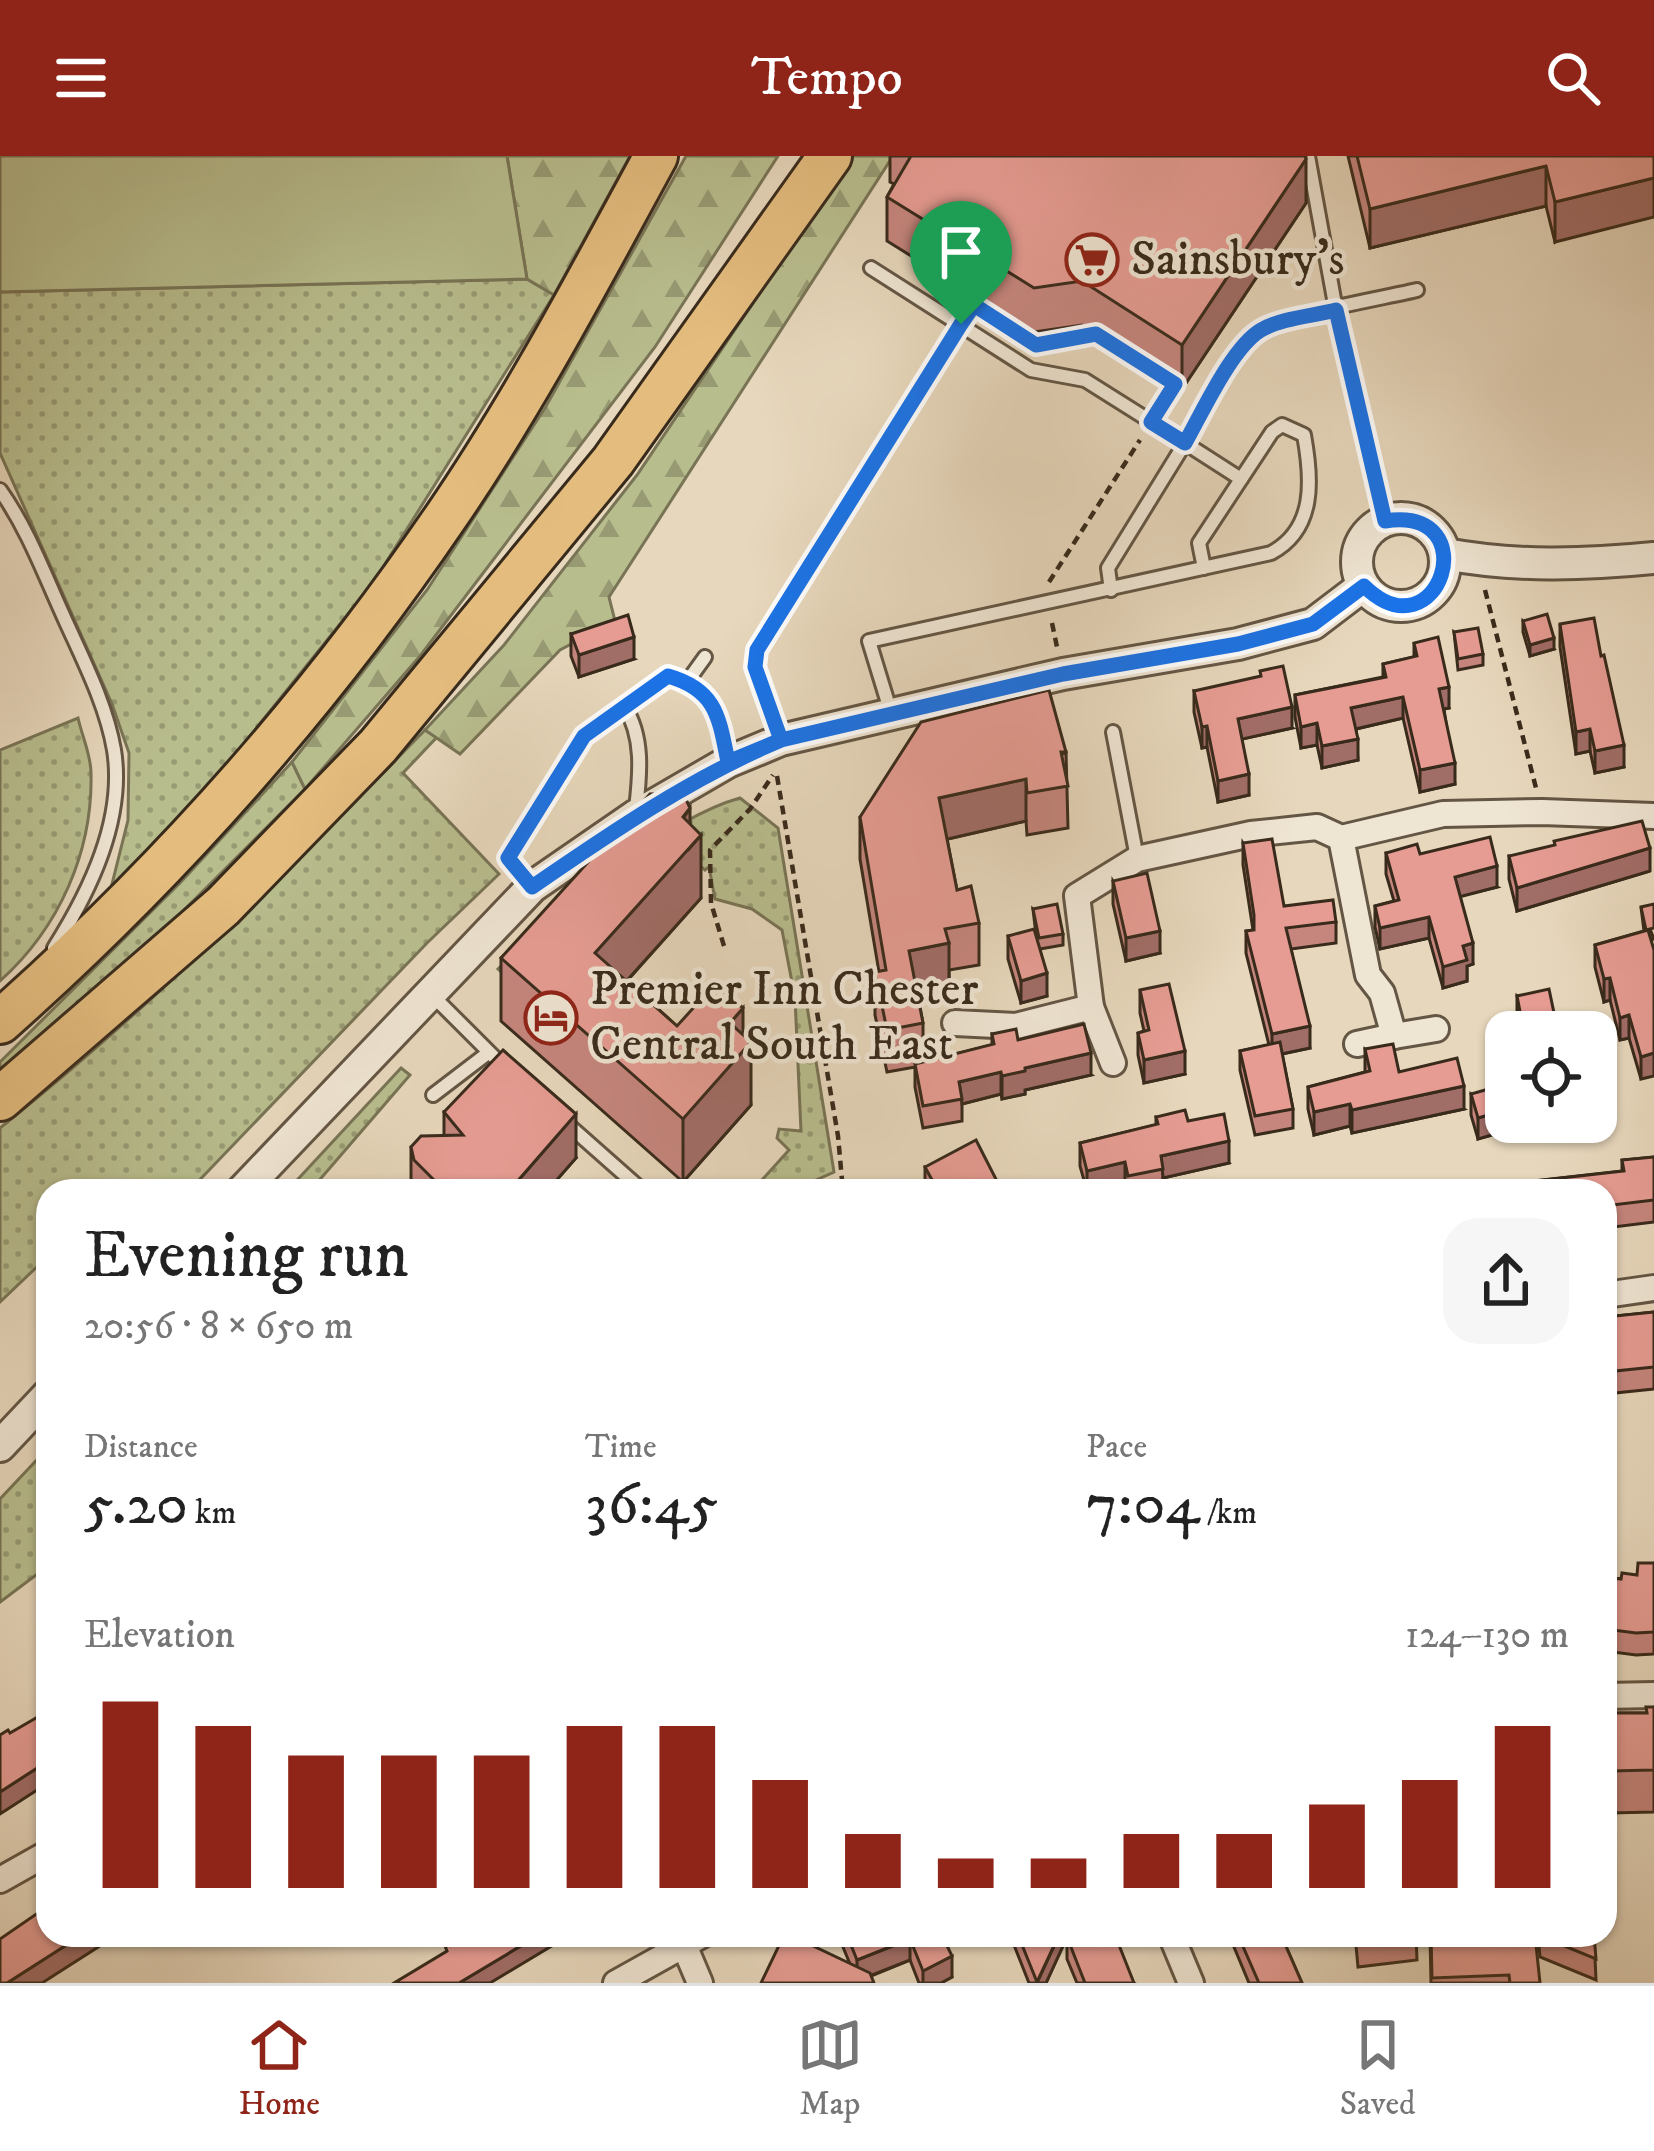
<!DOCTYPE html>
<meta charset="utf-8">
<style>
:root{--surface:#fff;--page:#f6f6f6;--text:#222;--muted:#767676;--line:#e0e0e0;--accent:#8f2418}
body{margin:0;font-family:"IM FELL DW Pica",serif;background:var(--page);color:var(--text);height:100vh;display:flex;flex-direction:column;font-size:45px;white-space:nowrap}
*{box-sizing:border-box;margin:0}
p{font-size:39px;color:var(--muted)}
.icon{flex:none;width:66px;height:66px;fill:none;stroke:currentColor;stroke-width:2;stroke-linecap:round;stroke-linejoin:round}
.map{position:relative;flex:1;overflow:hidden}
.panel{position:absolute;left:36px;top:1023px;width:1581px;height:768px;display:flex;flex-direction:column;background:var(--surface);border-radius:36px;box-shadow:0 3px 9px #0004}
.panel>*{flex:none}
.fabs{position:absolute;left:1485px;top:855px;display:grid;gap:24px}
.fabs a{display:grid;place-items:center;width:132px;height:132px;border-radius:24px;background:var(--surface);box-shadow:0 3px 9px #0004;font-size:60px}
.pin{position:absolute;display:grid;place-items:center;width:102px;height:102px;color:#fff;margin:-123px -51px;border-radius:50% 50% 50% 0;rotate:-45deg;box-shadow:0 0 12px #0007}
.pin .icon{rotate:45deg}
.round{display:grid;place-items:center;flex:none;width:126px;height:126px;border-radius:36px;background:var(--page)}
.summary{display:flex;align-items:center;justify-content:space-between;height:204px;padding:0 48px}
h1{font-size:66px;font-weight:600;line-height:90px}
.metrics{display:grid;grid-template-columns:repeat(3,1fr);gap:18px;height:204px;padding:12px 48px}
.metrics div{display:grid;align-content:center}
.metrics b{font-size:60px;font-weight:600}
.metrics small{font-size:33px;font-weight:400}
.metrics p{font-size:33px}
.chart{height:336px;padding:24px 48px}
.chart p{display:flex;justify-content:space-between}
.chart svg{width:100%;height:216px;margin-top:12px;stroke:var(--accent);stroke-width:6}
header{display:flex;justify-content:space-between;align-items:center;height:156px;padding:0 48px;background:var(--accent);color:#fff;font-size:54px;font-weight:600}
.dock{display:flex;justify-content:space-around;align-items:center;height:168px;border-top:3px solid var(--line);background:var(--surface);font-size:33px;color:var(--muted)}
.dock a{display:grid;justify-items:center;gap:6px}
.dock .selected{color:var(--accent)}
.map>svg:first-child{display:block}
.grass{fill:url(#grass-dots);stroke:#787455;stroke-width:3}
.forest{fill:url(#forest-firs);stroke:#787455;stroke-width:3}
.garden{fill:#b8bd8e;stroke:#787455;stroke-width:3}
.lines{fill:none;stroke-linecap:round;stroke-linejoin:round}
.service-casing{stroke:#645644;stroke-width:18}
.minor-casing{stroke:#645644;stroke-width:30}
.tertiary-casing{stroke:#645644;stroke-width:36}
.trunk-casing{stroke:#392b1c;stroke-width:48}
.path{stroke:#392b1c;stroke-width:4.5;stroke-dasharray:9 6;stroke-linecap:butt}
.service{stroke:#efe5d3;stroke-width:12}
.minor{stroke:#efe5d3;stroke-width:24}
.tertiary{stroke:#efe5d3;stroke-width:30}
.trunk{stroke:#e4bc7e;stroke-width:42}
.wall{fill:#c6867e;stroke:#392b1c;stroke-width:3}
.shaded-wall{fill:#a16d67;stroke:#392b1c;stroke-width:3}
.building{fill:#e69c93;stroke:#392b1c;stroke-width:3}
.route-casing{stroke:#fff;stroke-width:24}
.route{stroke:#1a73e8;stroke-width:15}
.labels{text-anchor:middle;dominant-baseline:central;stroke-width:9;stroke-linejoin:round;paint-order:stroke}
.poi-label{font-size:48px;fill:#392b1c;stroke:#efe5d3;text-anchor:start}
</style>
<header><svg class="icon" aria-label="menu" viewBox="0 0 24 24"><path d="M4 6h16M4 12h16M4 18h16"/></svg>Tempo<svg class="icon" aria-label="search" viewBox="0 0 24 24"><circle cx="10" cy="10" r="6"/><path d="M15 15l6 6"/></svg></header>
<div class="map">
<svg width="1654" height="1827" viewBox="0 0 1654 1827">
<defs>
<pattern id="grass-dots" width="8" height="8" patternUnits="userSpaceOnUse" patternTransform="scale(3)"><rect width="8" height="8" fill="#b8bd8e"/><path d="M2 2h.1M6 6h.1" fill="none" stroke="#979a73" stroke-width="1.8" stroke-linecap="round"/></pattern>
<pattern id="forest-firs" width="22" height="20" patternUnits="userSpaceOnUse" patternTransform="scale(3)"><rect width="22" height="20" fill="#b8bd8e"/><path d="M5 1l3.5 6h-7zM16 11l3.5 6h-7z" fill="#979a73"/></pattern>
</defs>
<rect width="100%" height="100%" fill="#e7d7bc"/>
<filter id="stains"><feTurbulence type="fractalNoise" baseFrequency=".00167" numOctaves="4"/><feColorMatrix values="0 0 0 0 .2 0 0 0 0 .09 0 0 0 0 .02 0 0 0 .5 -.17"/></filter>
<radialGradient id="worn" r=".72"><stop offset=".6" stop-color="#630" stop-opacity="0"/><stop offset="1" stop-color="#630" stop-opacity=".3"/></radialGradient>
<g class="grass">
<path d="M527,123l27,16 -181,288 -201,250 -62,59 18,-72 1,-67 -17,-49 -112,-251v-161z"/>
<path d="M78,562c4,18 13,37 13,55 2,79 -32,155 -91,208v-231z"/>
<path d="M425,574l12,7 -34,36 96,101 -72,69 -238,248h-141v75l-6,-4 -42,40v-174c152,-121 289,-258 425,-398z"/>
<path d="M292,606l13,27 -189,189 -116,93v-9l180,-179z"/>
<path d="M740,642l38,30 56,344 -43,19h-39l37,-41 -12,-12 2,-9 22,2 -6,-133 -13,-68 -30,-21 -37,-10 -6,-32 -4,3 -29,-24 -151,148 -27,-25c53,-55 169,-151 242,-171z"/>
<path d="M401,912l9,7 -100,116h-23z"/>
<path d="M48,1292v118l-48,36v-103z"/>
</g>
<g class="forest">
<path d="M507,0h123l-76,139 -27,-16z"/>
<path d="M686,0h92l-123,191 -235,309 -115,133 -13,-27 135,-172 118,-182z"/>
<path d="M852,0h41l-284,441 6,24 -55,29 -100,104 -35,-24 79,-85 133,-170z"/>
</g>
<path class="garden" d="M0,0h507l20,123 -527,13z"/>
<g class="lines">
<g class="service-casing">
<g id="service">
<path d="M1308,0l28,154 49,211"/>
<path d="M871,112l160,102 54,10 100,63c20,-35 39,-83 70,-109 21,-18 129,-36 162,-44"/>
<path d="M0,334c27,38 43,81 62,123 19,43 44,90 52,137 11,69 -24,141 -60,198"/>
<path d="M1111,434l-3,-22 77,-125 56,36"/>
<path d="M687,526l18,-25"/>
<path d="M624,550c20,30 16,69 12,103"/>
<path d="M891,557l-22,-72 402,-88c45,-24 41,-74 33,-118l-22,-10 -10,7 -73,111 5,25"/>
<path d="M1113,576l24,126"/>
<path d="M529,728l-21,-26 76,-122 84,-60c47,13 51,42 59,85"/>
<path d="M431,838l74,74"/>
<path d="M433,939l55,-42"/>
<path d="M565,966l78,69"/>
<path d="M47,1133l1,1"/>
</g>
</g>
<g class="minor-casing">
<g id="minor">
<path d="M1341,682l27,137 14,18 12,43 42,-7"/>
<path d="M1091,851l22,56"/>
<path d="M955,867l61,3 75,-19 -14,-111 60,-37 114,-25 66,-7 24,11 102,-24 99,-2 112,4"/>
<path d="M1357,888l37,-8"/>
<path d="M1605,1139l49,-7"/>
<path d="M1605,1540l49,-1"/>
<path d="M0,1724l48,-27"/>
<path d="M1171,1779l20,48"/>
<path d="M684,1789l16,38"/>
<path d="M616,1827l86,-48"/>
</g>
</g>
<g class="tertiary-casing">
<g id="tertiary">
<circle cx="1401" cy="406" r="44"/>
<path d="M1445,398c70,13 139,11 209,4"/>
<path d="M242,1035l290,-304 103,-71 93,-54 53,-22 282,-66 175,-30 75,-20 50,-38"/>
<path d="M0,1290l48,-51"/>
</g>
</g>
<g class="trunk-casing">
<g id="trunk">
<path d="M0,866c168,-149 318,-318 445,-504 79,-115 144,-239 211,-362"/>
<path d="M0,943l223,-193 155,-160 235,-285 217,-305"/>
</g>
</g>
<g class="path">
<path d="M970,154l4,-5 62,40 60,-10 79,49 -13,21"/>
<path d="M1049,426l91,-142"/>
<path d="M1485,434l51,198"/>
<path d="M1052,467l5,24"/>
<path d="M773,557l-18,-46 2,-17 194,-310"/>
<path d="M777,620l61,360 5,55"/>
<path d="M724,790l-13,-43 -1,-53 40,-41 23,-34"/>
</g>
<use href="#service" class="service"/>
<use href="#minor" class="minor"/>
<use href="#tertiary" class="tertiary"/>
<use href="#trunk" class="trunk"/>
</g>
<g class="wall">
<path d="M890,0h415l1,47 -124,186 -100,-64 -48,7 -147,-91v-44l7,-13 -4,-2z"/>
<path d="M1348,0h306l-99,86 -9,-36 -176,42z"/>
<path d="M1523,465l31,28 -24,7 -7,-24z"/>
<path d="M1560,468l64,143 -29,6 -5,-22 -14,3 -16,-107z"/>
<path d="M1454,476l29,22v11l-25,5z"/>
<path d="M571,478l63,25 -55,18 -8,-21z"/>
<path d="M1414,487l35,65 -5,1 11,75 -35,8 -17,-74 -47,11 2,31 -36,8 -5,-23 -16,3 -6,-31v-22l88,-18v-13l31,-7z"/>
<path d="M1194,535l98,37 -50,11 7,56 -31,7 -11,-55 -5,1 -8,-36z"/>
<path d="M1066,596l2,76 -41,7 -1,-14 -79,18 10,51 22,33v42l-30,5v15l-32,7 6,31v39l69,-17v-11l26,6 73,35 -66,15v4l-23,5 -1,-5 -39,10v17l-39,7 -8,-41v-20l-28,5 -12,-57v-43h4l-19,-113v-42z"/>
<path d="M690,668l11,74 -74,83 50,45 66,9 8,70 -68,77 -182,-161v-63z"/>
<path d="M1243,687l41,63 52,16v21l-45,6 19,99 -28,6 11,55v19l-38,7 -15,-65v-19l29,-6 -23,-92v-22l7,-1 -10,-65z"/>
<path d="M1386,697l34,1 77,33 -37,9 13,68 -6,2v15l-24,7 -14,-50 -49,11 -5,-22v-21l19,-5 -8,-27z"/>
<path d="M1509,700l141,15 -133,40 -8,-32z"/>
<path d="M1113,725l47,72 -34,8 -13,-57z"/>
<path d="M1641,751l13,32 -3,1 -10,139 -12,-41 -9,2 -10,-40 -6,2 -9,-35v-22l49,-14z"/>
<path d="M1033,753l30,25v11l-23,4 7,47 -26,7 -13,-44v-23l28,-1z"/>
<path d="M1140,834l45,84 -41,9 -6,-28v-22l6,-2 -4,-18z"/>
<path d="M1517,840l41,36h-38l-3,-15z"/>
<path d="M1365,893l34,23 65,37 -112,24 -2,-7 -36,9 -6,-26v-22l57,-15z"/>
<path d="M1471,938l35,28h55v4l-36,10 -2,-10 -45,13 -7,-24z"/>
<path d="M444,956l132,46 -29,33h-136v-44l33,-12z"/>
<path d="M1156,961l32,4 41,42 -66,15v13h-37l-1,-7 -28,7h-10l-7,-25v-23l76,-18z"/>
<path d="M1654,1001v65l-41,5v10l-8,1v-47l-151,-1 168,-19v-11z"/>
<path d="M925,1011l77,24h-77z"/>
<path d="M1654,1156v77l-49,5v-77z"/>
<path d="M1654,1407v91l-18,1 -31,-4v-74l16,2 16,-4z"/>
<path d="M1654,1551v105l-44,1 -1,-6h-4v-94h41z"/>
<path d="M838,1779h104l10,42 -11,6h-22l-9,-23 -39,16 -21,-12z"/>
<path d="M1010,1779h58l-22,48h-17z"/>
<path d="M1229,1779h52l21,48h-53z"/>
<path d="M1355,1779h61l1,25 -59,7z"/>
<path d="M1430,1779l110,48h-109z"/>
<path d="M1538,1779h56l2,45 -56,-23z"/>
<path d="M1067,1781l67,46h-57l-10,-24z"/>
</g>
<g class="shaded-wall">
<path d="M1306,3v44l-124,186v-44z"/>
<path d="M1546,10v40l-176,42v-39z"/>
<path d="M1654,22v39l-99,25v-40z"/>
<path d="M634,481v22l-55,18v-22z"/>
<path d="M1554,482v11l-24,7v-11z"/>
<path d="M1449,531v21l-10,2v-21z"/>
<path d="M1403,541v21l-52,12v-22z"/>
<path d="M1292,551v21l-54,12v-21z"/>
<path d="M1317,567v22l-16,3v-21z"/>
<path d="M1207,570v21l-5,1v-21z"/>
<path d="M1590,573v22l-14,3v-22z"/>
<path d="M1358,583v21l-36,8v-22z"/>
<path d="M1624,589v22l-29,6v-22z"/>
<path d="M1455,607v21l-35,8v-22z"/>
<path d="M1249,618v21l-31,7v-21z"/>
<path d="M1026,623v42l-87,20v-43z"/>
<path d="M690,652v40l11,-13v63l-106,118v-63z"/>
<path d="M1650,692v23l-133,40v-23z"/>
<path d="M1497,710v21l-42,11v-21z"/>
<path d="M1429,761v21l-49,11v-21z"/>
<path d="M1160,775v22l-34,8v-23z"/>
<path d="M949,787v42l-40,8v-42z"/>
<path d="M1473,787v21l-6,2v15l-24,7v-21l20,-21z"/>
<path d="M1047,817v23l-26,7v-22z"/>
<path d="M1610,822v22l-6,2v-23z"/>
<path d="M743,852v43l8,-9v63l-68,77v-63l47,-96z"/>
<path d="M1629,859v23l-9,2v-22z"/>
<path d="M1310,870v22l-38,8v-22z"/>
<path d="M1185,895v23l-41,9v-23z"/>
<path d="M1091,897v22l-66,15v4l-23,5v-23l23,-8z"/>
<path d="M1654,897v23l-13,3v-22z"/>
<path d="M1001,916v22l-39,10 -3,-22z"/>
<path d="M1464,930v23l-112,24v-23z"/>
<path d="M1350,948v22l-36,9v-23z"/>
<path d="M1506,954v12h17v4l-45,13v-21z"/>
<path d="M576,958v44l-29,33h-38z"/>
<path d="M1525,966h36v4l-36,10z"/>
<path d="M1229,985v22l-66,15 -2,-22z"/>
<path d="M1125,1006v22l-28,7h-10v-20z"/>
<path d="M48,1605v22l-48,31v-22z"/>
<path d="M82,1779h35l-75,48h-35z"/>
<path d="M539,1779h31l-80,48h-31z"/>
<path d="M1059,1779h9l-22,48h-9z"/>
<path d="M910,1783v21l-53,21v-21z"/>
<path d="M952,1800v21l-11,6h-18v-12z"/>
</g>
<g class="building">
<path d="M911,0h394l1,3 -124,186 -100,-64 -48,7 -147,-91z"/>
<path d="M1357,0h297v22l-99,24 -9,-36 -176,43z"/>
<path d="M1547,458l7,24 -24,7 -7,-24z"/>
<path d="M628,459l6,22 -55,18 -8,-21z"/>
<path d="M1594,462l7,38 3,-1 20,90 -29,6 -5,-22 -14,3 -16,-108z"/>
<path d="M1478,472l5,26 -25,5 -4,-27z"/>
<path d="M1438,481l11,50 -10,2 16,74 -35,7 -17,-73 -52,11 7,31 -36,7 -5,-23 -16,4 -6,-32 91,-18 -3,-13 34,-8 -3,-13z"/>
<path d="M1283,510l9,41 -54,12 11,55 -31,7 -11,-55 -5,1 -8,-36 67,-15 -1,-5z"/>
<path d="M1049,534l17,62h-5l7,34 -41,7 -1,-14 -87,19 18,92 14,-4 8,37 -34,6 4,14 -40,8 14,72 -36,7 -12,-58 11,-2 -26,-153 61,-95z"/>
<path d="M683,637l7,15 -7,9 18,18 -106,118 82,73 38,-42 28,24 -13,15 21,19 -68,77 -182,-161 149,-164z"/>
<path d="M1642,665l8,27 -133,40 -8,-32 46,-11 -1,-4z"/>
<path d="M1490,681l7,29 -42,11 18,66 -10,3 4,14 -24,7 -14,-50 -49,11 -5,-22 24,-6 -13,-47 31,-9 3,10z"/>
<path d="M1272,683l12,67 49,-6 3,22 -50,6 24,98 -38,8 -26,-103 8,-1v-15l-11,-72z"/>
<path d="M1147,717l13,58 -34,7 -13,-57z"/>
<path d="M1057,748l6,30 -24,4 -6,-29z"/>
<path d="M1654,748v24l-8,2 -5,-23z"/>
<path d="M1034,773l13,44 -26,8 -13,-45z"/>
<path d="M1648,774l6,20v103l-13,4 -12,-42 -9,3 -10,-40 -6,1 -9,-34z"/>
<path d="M1169,828l16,67 -41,9 -6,-27 11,-3 -9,-40z"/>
<path d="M1549,833l9,43h-34l-7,-36z"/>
<path d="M1084,868l7,29 -66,15v3l-23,5 -1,-4 -42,10 3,17 -39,7 -8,-42 79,-20 -2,-10 24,-5 2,11z"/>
<path d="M1280,886l13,67 -38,7 -15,-65z"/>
<path d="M1393,888l6,28 58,-14 7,28 -112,24 -2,-6 -36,8 -6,-25 62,-16 -5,-22z"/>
<path d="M503,894l73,64 -67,77h-84l9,-11 -20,-20 -3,-13 10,-11 42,-1 -19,-23z"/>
<path d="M1506,928v26l-28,8 -7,-24z"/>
<path d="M1185,954l3,11 36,-7 5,27 -68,15 2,13 -35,7 -3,-14 -38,9 -7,-28 78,-19 -2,-7z"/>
<path d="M976,984l26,51h-64l-13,-24z"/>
<path d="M1654,1001v43l-42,5 1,10 -8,1v-25h-199l46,-9 2,8 170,-19 -2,-11z"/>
<path d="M1654,1156v55l-49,5v-55z"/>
<path d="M1638,1407h16v69l-18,1 -31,-4v-52l16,2 1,-6 15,2z"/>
<path d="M1646,1551h8v63l-44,1 -1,-6h-4v-52h42z"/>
<path d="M48,1555v50l-48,31v-57l8,-5 2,3z"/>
<path d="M48,1750v29h34l-75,48h-7v-44z"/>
<path d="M464,1779h75l-80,48h-65l53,-32 -2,-5z"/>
<path d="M784,1779h6l80,38 4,10h-113z"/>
<path d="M847,1779h95l10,21 -29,15 -13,-32 -53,21z"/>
<path d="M1018,1779h41l-22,47z"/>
<path d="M1073,1779h42l19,48h-49l-18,-46z"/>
<path d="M1238,1779h43l21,48h-43z"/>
<path d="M1357,1779h59l1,3 -59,6z"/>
<path d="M1431,1779h104l5,48h-30l-1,-8 -77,3z"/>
<path d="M1540,1779h54l2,24 -56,-23z"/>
</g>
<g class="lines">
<g class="route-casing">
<path id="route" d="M961,168l-204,326 -2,17 26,73c-90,38 -169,92 -249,147l-24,-29 76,-122 84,-60c49,14 51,42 60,86l53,-22 282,-66 175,-30 75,-20 51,-38c75,73 124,-81 21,-65l-49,-211c-24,6 -54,8 -75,20 -29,17 -59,83 -76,113l-34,-21 24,-38 -79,-50 -60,11 -62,-40 -13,19"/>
</g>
<use href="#route" class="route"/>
</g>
<defs>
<g id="supermarket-ring" transform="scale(2.7)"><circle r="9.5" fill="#efe5d3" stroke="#8f2418" stroke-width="1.5"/><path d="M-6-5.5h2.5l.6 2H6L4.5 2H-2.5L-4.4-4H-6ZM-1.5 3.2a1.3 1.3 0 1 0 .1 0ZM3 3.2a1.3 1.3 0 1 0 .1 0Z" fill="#8f2418"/></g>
<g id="hotel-ring" transform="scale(2.7)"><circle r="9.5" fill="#efe5d3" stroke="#8f2418" stroke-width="1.5"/><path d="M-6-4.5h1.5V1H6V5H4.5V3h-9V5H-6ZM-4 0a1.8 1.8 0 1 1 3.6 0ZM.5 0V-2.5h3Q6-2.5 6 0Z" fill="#8f2418"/></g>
</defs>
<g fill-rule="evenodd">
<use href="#supermarket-ring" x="1092" y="104"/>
<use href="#hotel-ring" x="551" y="862"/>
</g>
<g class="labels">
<g class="poi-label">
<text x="1131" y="104">Sainsbury's</text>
<text x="590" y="834">Premier Inn Chester<tspan x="590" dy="55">Central South East</tspan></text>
</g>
</g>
<rect width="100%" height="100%" filter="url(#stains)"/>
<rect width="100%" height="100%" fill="url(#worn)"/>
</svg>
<div class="fabs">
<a><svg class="icon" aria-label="locate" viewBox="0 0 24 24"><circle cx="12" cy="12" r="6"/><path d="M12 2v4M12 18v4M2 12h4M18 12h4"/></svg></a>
</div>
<div class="pin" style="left:961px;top:168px;background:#1e9e55"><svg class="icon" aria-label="arrive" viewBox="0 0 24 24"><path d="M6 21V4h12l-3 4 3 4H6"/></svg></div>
<section class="panel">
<div class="summary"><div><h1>Evening run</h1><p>20:56 · 8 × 650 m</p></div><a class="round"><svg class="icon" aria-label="share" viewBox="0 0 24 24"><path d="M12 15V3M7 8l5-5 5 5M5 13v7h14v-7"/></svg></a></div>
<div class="metrics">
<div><p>Distance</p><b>5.20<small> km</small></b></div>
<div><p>Time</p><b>36:45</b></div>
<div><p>Pace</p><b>7:04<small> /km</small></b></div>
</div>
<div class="chart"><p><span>Elevation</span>124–130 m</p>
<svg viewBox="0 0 160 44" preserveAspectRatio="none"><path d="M5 44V6M15 44V11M25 44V17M35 44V17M45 44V17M55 44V11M65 44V11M75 44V22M85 44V33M95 44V38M105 44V38M115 44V33M125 44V33M135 44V27M145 44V22M155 44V11"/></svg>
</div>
</section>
</div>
<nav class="dock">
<a class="selected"><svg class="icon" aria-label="home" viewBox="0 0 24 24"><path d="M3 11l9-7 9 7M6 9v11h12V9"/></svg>Home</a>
<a><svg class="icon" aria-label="map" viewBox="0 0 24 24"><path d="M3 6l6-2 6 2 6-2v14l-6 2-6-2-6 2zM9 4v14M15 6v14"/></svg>Map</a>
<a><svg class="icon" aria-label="saved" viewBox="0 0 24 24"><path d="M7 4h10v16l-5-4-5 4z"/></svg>Saved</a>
</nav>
